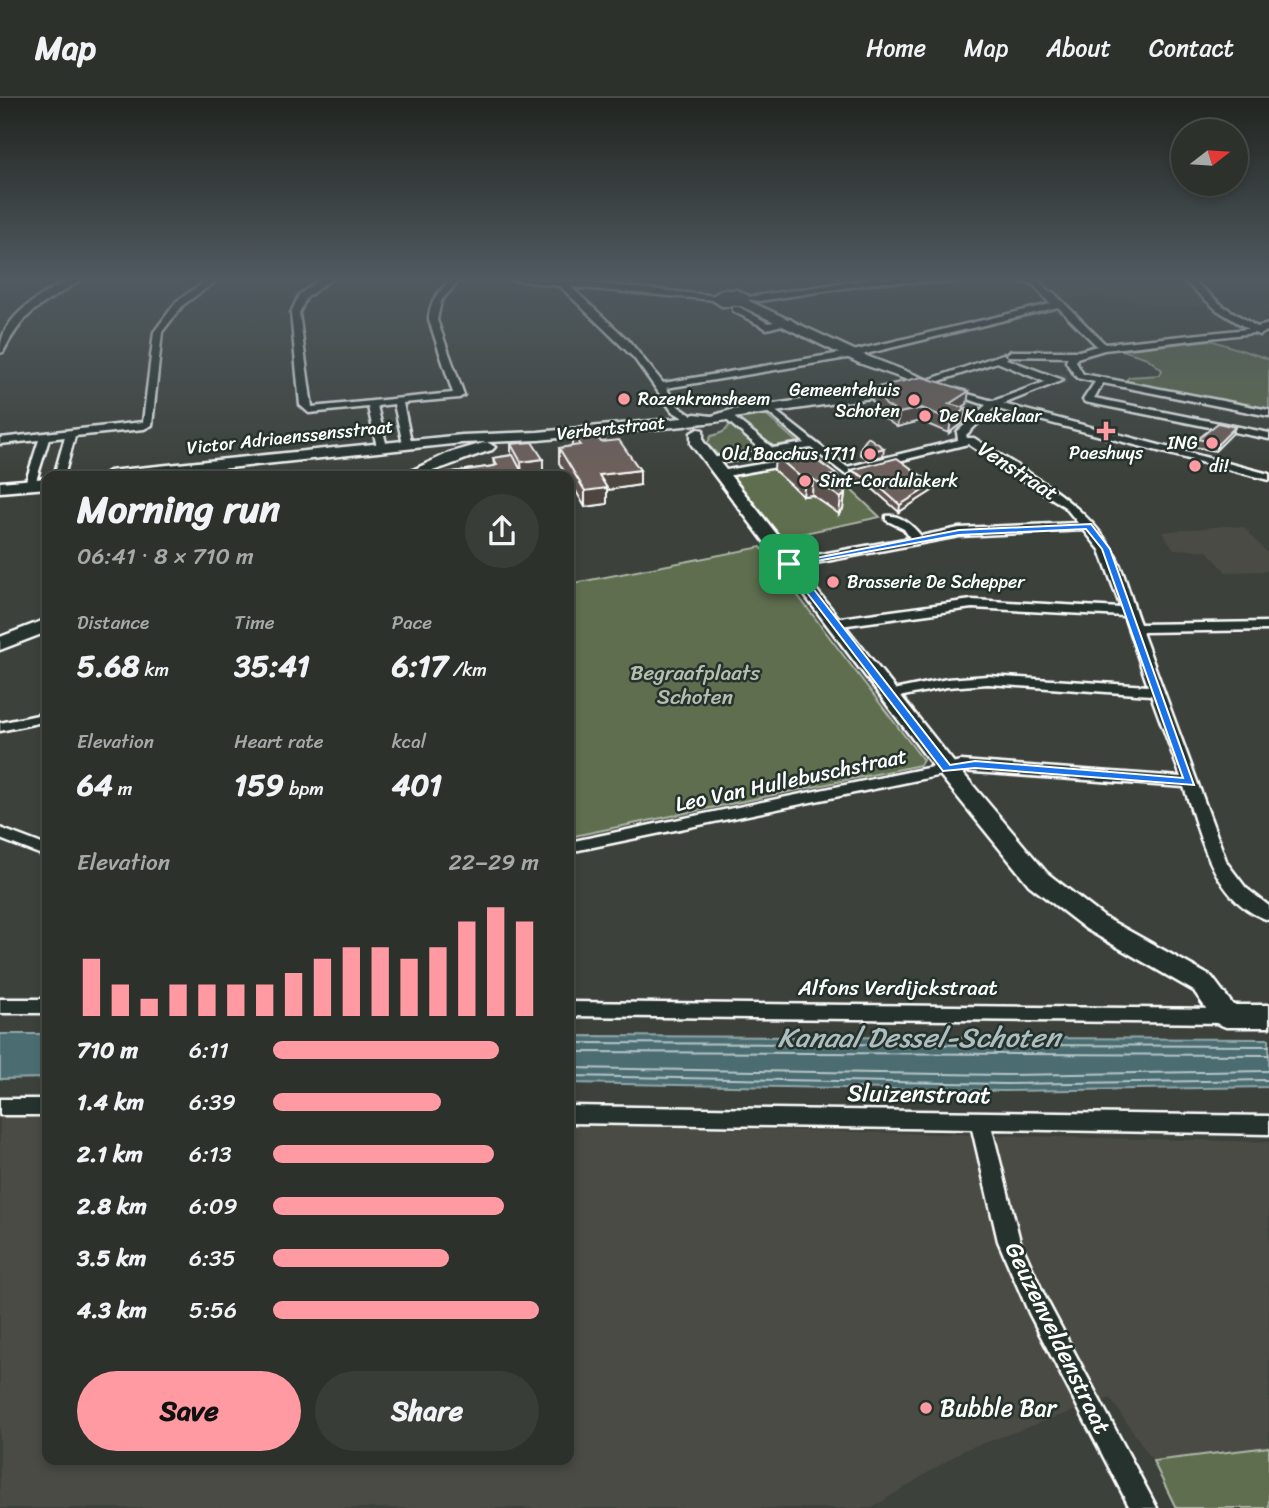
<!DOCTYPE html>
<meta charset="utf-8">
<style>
:root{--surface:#2d312c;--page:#393d38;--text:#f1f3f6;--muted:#a7a9a9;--line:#484c48;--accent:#ff9aa2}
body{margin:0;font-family:Sriracha,sans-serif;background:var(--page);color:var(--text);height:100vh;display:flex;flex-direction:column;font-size:26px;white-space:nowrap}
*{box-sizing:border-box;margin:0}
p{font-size:23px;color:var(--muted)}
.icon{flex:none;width:38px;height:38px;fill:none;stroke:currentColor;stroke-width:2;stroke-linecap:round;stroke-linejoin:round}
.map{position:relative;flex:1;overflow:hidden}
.panel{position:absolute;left:42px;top:373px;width:532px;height:994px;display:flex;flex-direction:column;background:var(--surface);border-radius:14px;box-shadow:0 4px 10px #0003,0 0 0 2px var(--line)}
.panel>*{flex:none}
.needle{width:46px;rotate:73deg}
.tools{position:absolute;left:1171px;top:21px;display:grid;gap:14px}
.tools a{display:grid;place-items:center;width:77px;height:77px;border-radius:50%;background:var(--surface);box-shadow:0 4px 10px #0003,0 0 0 2px var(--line);font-size:35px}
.pin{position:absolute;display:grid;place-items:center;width:60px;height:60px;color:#fff;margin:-30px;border-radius:14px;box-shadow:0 4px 10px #0006}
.round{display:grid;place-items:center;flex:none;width:74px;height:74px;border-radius:37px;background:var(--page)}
.summary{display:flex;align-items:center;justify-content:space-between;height:119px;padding:0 35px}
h1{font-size:38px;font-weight:700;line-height:52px}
.stats{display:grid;grid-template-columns:repeat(3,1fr);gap:10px;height:119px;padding:7px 35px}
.stats div{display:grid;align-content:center}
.stats b{font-size:30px;font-weight:700}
.stats small{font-size:19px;font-weight:400}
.stats p{font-size:19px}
.chart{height:196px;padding:14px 35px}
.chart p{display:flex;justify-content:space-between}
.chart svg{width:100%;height:126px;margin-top:7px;stroke:var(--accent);stroke-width:6}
.action{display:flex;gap:14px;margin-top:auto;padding:14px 35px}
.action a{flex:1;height:80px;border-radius:42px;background:var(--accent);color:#111;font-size:28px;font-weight:700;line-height:80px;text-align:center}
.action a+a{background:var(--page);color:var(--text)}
ul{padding:0 35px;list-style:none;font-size:23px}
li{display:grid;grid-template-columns:112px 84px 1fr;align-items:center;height:52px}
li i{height:18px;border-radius:9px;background:var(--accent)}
header{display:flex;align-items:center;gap:42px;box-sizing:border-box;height:98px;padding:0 35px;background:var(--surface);border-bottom:2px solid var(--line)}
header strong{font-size:33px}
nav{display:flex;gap:38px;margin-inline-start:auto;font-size:24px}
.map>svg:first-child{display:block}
.built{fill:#4b4b45}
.green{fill:#5e6e50;stroke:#aeb6a8;stroke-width:2}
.water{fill:#4b6d72;stroke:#93a7aa;stroke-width:2}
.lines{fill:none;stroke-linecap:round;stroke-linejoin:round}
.shore{stroke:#b7c5c7;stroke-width:2}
.street-tunnel{stroke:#50544f;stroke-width:9;stroke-dasharray:9 4.5;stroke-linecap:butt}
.street-casing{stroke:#fff;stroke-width:5}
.secondary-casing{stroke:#fff;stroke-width:5}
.street{fill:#26332d;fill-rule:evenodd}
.secondary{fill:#26332d;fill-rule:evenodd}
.wall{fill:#5f534f;stroke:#fff;stroke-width:2}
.shaded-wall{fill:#4d4440;stroke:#fff;stroke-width:2}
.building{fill:#6e615c;stroke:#fff;stroke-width:2}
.route{fill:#1a73e8;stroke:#fff;stroke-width:2;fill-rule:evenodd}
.poi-dot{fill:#ff9aa2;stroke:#26332d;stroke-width:2.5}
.labels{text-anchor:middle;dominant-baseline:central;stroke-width:5;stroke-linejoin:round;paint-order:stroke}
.far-poi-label{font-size:18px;fill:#fff;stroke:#26332d;text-anchor:start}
.far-street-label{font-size:18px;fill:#fff;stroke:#26332d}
.street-label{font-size:21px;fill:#fff;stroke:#26332d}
.park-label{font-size:21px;fill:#b7beb0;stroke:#26332d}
.near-street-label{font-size:24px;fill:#fff;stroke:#26332d}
.near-poi-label{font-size:24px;fill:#fff;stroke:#26332d;text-anchor:start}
.near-water-label{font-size:28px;font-style:italic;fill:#aebdc0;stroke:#26332d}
</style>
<header>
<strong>Map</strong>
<nav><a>Home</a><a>Map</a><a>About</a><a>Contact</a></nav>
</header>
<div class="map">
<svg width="1269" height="1410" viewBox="0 0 1269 1410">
<rect width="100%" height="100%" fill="#3c413b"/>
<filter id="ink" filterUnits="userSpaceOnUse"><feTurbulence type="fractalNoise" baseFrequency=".0143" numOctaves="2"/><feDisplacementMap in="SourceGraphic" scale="14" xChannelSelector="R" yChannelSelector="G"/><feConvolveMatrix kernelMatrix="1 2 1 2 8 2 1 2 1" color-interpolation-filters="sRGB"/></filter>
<g filter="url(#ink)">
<g class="built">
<path d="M1045,180h133l34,27 -41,3 -55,-10 -57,-1z"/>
<path d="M1258,238l11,3v18l-52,-16z"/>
<path d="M1224,428l20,1 25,28v16l-43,1 -19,-21 -33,-2 -12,-17z"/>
<path d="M0,1013l47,2v347h522v-335l700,17v305l-116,14 -43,-63 -146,52 -92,58h-872z"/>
</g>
<g class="green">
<path d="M1210,242l59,19v51l-146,-26 6,-7 31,-2 2,-5 -15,-12 -25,-8z"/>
<path d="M762,314l35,30 -78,14 -12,-12 4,-8c12,-3 19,-5 19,-19z"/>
<path d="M818,361l62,58 -98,21 -49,-62 39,-8 28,25 14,-33z"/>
<path d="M761,449l162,213 -3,5 -351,72v-253z"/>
<path d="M1269,1349v61h-93l-23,-47z"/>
</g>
<g class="water">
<path d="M0,936h47v44l-47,1z"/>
<path d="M569,938l700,3v48l-265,4 -435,-8z"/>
</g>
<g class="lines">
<g class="shore">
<path d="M569,945l700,3"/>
<path d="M569,954l700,3"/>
<path d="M569,970l435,7 265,-4"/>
<path d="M569,978l435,8 265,-4"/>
</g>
<path class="street-tunnel" d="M1058,282l11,-2"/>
<g class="street-casing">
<g id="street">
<path d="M72,180h11c-41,29 -54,26 -80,74l-3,1c0,-38 43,-59 72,-75z"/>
<path d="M210,180h10l-37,27 -21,27 -10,93 -8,4 -69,7 -11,40h-10l11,-39 -16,2 -14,45 -9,2 -1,-2 14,-44 -39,4v-6l143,-16 11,-90 23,-31z"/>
<path d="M322,180h10l-26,20 -7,15 13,94 141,-14 -24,-73c0,-18 10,-29 23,-42h9l-20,23 -4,19 27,75 -5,3 -56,5 9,43 -9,-2 -9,-40 -17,2 10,41 -5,3 -5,-3 -9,-40 -59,6 -9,-8 -9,-92 8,-18z"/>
<path d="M500,180l61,2 157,16 -3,4 -144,-13 58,54 34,42 190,-32 197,-47 -16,-19 -7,-3h-145l-123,19 -18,-3 135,-20h155l9,3 9,11h4l52,52 143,-15 -31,-19 -36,-32h9l33,28 34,21 12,-3v6l-10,5 -5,-2 -150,17 -27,8 -1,4 7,12 186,36v6l-166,-33 -9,15 175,35v6l-184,-37 -2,-2 12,-18 -18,-4 -11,-16 2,-5 -60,-1 -1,-2 4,-3h68l18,-5 -39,-39 -205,50 -187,31 13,19 15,10v4l-4,1 -18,-11 -38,-53 -74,-72z"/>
<path d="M733,209h6l29,16 22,-4 4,3 -27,7 -34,-18z"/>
<path d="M1003,256l5,3 -2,2 57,21 -60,24 266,70v6l-275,-72 -28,27 1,3h7c48,32 107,61 137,110 13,20 20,53 29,76l129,-2v8l-127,2 85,231 19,25 23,18v14c-55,-16 -69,-86 -85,-133l-223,-16 -392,81v-10l392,-81 220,16 -30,-82 -163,-11 -41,3 -58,12 -7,-4 2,-3 63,-13 41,-3 160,10 -24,-70 -152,-8 -139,19 -7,-4 7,-4 139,-19 149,8 -21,-58 -16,-20 -125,6 -170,32 -6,-4 6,-4 121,-22 -6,-9 -18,-9v-4c14,-2 26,9 35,20l38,-8 119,-5 -13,-16 -97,-63 -123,30 -34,-26 -32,5 2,3 -5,3 -8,-4 -57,9 -5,-3 5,-3 51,-8 -39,-33v-4l4,-1 46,36 32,-5 -40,-33v-4l3,-1 79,62 111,-27 -1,-8 29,-27 -40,-13v-4l47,13 52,-19 -48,-20 -67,22 -8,-2z"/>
<path d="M795,360l4,1v4l-78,14 -5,-3 5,-3z"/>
<path d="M47,615v8l-47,10v-8z"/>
<path d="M0,730l47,18v11l-47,-18z"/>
<rect x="0" y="901" width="47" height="14"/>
<path d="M569,904l657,7 7,2 2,5 -2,5 -7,2 -657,-7z"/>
<rect x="0" y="1001" width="47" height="16"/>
<path d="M569,1008l700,10v18l-277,-5 28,112 25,56 112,211h-27l-101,-195 -31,-72 -26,-112 -403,-6z"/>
</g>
</g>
<g class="secondary-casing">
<g id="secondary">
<path d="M722,192h15l12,6v5l120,56 65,25 -12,3 -63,-22 -118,-57h-19l-13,-8z"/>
<path d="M901,288l5,1v6l-173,25c-17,6 -32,4 -49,8l-146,14 -76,3 -309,33h-52l8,-5 353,-36 76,-3 144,-14 13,-4 17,2 19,-6z"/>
<path d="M698,331l5,1v11l87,110 9,17 156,196 92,109 57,44 108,60 21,28h36v22h-43l-10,-4 -22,-32 -108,-62 -57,-44 -90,-111 -248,-330v-11z"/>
<path d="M487,344l8,5 -3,3c-31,9 -60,26 -92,26l49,-23z"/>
<path d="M47,380v10l-47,4v-10z"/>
<path d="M47,521v13l-47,18v-13z"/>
</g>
</g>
<use href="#street" class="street"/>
<use href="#secondary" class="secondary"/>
</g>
<g class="wall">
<path d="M873,290l94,16 -5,3 4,1 -2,13 -15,12 -29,-12 -23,6 -13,-9 -12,-17z"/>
<path d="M1235,329l-3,7 -17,17 -20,-4 3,-8z"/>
<path d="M572,334l29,10 39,43 -33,5v14l-22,3 -16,-28v-3h-2l-8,-13v-15l13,-2z"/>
<path d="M511,346l32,31 -9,1h-109l69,-10 -1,-8 18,-3z"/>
<path d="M861,349l22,9 -15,3 -8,-5z"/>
<path d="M775,357l61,29 9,9 -2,16 -4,5 -27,-19 -9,1 -29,-26z"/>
<path d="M851,372l81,21 -33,21 -25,-22 -24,-13z"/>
</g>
<g class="shaded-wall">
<path d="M969,293l-2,13 -20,13 2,-13z"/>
<path d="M922,310l-2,13 -23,6 2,-14z"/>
<path d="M966,310l-2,13 -15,12 2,-13z"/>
<path d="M1235,329l-3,7 -17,17 3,-7z"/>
<path d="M884,350l-1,8 -15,3 1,-7z"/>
<path d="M543,361v16l-21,1 -1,-14z"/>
<path d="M640,372v15l-33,5v14l-22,3v-16l14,-16z"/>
<path d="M837,377l-2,15 -7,-14z"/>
<path d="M813,381l-1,16 -9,1 2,-15z"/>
<path d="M933,386l-1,7 -33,21 1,-7z"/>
<path d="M845,395l-2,16 -4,5 2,-16z"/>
</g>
<g class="building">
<path d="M922,279l47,14 -20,13 17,4 -15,12 -29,-12 -23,5 -13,-8 -13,-17z"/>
<path d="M1218,325l17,4 -17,17 -20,-5z"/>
<path d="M592,331l9,13 18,-2 21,30 -41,5 8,13 -22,3 -26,-43 21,-3 -8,-13z"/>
<path d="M868,339l16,11 -15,4 -8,-5z"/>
<path d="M532,344l11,17 -22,3 -10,-18z"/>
<path d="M802,352l35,25 -9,1 17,17 -4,5 -28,-19 -8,2 -30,-26z"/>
<path d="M513,357l11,21h-99l69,-10 3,-1 -4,-7z"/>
<path d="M897,360l36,26 -33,21 -25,-22 -24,-13z"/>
</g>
</g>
<linearGradient id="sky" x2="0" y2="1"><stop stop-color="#212420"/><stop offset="0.48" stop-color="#505a60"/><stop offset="1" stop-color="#505a60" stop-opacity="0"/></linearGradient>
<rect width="1269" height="378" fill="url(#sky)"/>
<path class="route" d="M1091,426l19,25 84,236 -219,-17 -32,3 -158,-207 174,-34zM1086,431l16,20 81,229 -208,-17 -25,4 -155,-200 164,-30z"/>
<g class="poi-dot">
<circle cx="624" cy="301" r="7"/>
<circle cx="914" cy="302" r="7"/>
<circle cx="925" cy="318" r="7"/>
<path d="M1102.5 322.5h7v7h7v7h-7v7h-7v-7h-7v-7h7z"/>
<circle cx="1212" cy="345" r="7"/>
<circle cx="870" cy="356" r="7"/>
<circle cx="1195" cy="368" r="7"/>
<circle cx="805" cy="383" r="7"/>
<circle cx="833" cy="484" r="7"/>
<circle cx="926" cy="1310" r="7"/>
</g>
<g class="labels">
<g class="far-poi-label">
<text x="900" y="292" text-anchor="end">Gemeentehuis<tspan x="900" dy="21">Schoten</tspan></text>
<text x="638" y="301">Rozenkransheem</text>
<text x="939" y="318">De Kaekelaar</text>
<text x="1198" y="345" text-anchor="end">ING</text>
<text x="1106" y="355" text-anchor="middle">Paeshuys</text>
<text x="856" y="356" text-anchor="end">Old Bacchus 1711</text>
<text x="1209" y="368">di!</text>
<text x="819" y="383">Sint-Cordulakerk</text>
<text x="847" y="484">Brasserie De Schepper</text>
</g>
<g class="far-street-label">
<text transform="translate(611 330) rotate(-6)">Verbertstraat</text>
<text transform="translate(290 339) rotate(-6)">Victor Adriaenssensstraat</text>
</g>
<g class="street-label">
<text transform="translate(1018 373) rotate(33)">Venstraat</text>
<text transform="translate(791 682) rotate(-12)">Leo Van Hullebuschstraat</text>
<text x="898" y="890">Alfons Verdijckstraat</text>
</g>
<g class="park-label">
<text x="695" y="575">Begraafplaats<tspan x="695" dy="24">Schoten</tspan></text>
</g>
<g class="near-street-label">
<text transform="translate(919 996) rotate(1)">Sluizenstraat</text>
<text transform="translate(1058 1240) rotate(64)">Geuzenveldenstraat</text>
</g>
<g class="near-poi-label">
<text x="940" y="1310">Bubble Bar</text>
</g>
<g class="near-water-label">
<text x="919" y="939">Kanaal Dessel-Schoten</text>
</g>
</g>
</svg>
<div class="tools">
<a><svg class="needle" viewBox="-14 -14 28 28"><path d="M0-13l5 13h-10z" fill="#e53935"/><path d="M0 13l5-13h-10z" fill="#a7a9a9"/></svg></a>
</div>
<div class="pin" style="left:789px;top:466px;background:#1e9e55"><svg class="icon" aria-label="arrive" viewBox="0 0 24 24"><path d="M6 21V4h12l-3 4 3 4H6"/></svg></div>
<section class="panel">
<div class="summary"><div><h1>Morning run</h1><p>06:41 · 8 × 710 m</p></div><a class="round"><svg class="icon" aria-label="share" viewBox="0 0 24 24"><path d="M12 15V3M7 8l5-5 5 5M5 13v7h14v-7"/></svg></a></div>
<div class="stats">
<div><p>Distance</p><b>5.68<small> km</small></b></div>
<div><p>Time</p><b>35:41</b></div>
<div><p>Pace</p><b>6:17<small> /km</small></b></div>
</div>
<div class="stats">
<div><p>Elevation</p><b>64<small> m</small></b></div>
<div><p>Heart rate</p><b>159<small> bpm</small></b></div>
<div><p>kcal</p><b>401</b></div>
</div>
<div class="chart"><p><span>Elevation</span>22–29 m</p>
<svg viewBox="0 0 160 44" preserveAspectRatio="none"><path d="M5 44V24M15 44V33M25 44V38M35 44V33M45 44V33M55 44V33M65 44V33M75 44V29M85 44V24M95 44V20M105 44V20M115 44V24M125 44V20M135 44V11M145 44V6M155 44V11"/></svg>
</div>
<ul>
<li><b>710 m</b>6:11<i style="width:85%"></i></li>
<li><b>1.4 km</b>6:39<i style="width:63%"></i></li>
<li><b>2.1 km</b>6:13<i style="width:83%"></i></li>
<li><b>2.8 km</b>6:09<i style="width:87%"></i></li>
<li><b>3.5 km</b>6:35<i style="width:66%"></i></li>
<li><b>4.3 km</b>5:56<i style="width:100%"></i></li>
</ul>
<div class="action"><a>Save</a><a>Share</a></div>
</section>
</div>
